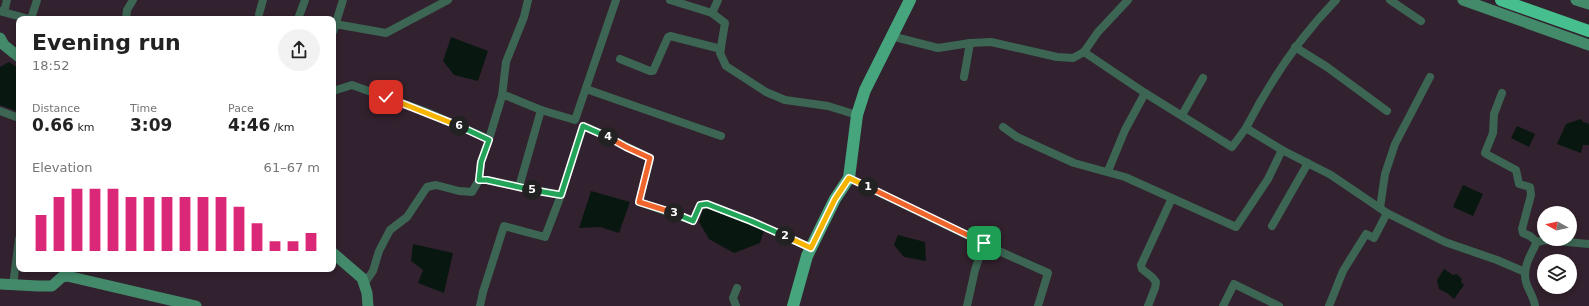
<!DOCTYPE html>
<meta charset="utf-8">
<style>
:root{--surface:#fff;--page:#f2f2f2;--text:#222;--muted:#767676;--accent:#db2777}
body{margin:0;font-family:"DejaVu Sans",sans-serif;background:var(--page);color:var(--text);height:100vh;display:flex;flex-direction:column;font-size:15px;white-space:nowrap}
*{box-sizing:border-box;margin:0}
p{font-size:13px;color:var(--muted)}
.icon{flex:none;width:22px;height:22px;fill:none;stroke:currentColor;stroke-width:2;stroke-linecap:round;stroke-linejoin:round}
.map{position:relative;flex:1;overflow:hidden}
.panel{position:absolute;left:16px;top:16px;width:320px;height:256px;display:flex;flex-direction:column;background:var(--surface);border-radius:8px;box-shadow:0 2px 6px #0003}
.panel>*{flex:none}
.needle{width:26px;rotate:278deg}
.fabs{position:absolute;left:1537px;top:206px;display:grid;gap:8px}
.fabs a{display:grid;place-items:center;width:40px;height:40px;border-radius:50%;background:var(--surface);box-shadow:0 2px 6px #0003;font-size:20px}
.pin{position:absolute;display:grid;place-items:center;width:34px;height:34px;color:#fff;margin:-17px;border-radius:8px;box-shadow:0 2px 6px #0006}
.km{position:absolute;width:20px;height:20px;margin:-10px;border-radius:50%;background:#222;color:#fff;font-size:11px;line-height:20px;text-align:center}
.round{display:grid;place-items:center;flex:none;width:42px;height:42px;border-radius:21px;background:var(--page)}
.summary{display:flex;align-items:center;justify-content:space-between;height:68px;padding:0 16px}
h1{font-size:22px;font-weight:700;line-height:30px}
.stats{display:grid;grid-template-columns:repeat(3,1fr);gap:6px;height:68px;padding:4px 16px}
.stats div{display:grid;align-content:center}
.stats b{font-size:17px;font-weight:700}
.stats small{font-size:11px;font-weight:400}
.stats p{font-size:11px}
.chart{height:112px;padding:8px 16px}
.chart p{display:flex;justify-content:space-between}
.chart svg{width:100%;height:72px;margin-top:4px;stroke:var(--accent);stroke-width:6}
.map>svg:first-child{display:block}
.water{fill:#081810}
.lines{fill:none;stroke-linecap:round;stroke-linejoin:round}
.street{stroke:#3c6653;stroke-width:8}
.secondary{stroke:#438a6a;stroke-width:11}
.primary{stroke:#46a57d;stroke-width:12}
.highway{stroke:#47be8d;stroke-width:12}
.split-1-casing{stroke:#fff;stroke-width:8}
.split-2-casing{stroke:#fff;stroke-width:8}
.split-3-casing{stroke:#fff;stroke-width:8}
.split-4-casing{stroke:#fff;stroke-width:8}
.split-5-casing{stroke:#fff;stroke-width:8}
.split-6-casing{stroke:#fff;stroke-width:8}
.split-7-casing{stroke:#fff;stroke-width:8}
.split-1{stroke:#f0652b;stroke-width:5}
.split-2{stroke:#f5b400;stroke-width:5}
.split-3{stroke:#22a559;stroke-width:5}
.split-4{stroke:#f0652b;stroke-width:5}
.split-5{stroke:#22a559;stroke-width:5}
.split-6{stroke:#22a559;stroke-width:5}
.split-7{stroke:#f5b400;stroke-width:5}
</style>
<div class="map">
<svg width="1589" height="306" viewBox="0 0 1589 306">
<rect width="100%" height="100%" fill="#32212e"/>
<g class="water">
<path d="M451,37l37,14 -10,30 -24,-6 -11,-14z"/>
<path d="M9,62l10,7v43l-19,-7v-38z"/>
<path d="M1581,119l2,3 6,2v21h-6l-2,8 -24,-9 9,-20z"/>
<path d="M1517,126l18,8 -6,13 -18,-9z"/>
<path d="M1463,185l20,9 -10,22 -20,-9z"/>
<path d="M591,191l39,11 -11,31 -19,-6 -21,1z"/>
<path d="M711,207l55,17 -6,19 -26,10 -25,-14 -10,-17 4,-12z"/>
<path d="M898,235l27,7 1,19 -22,-4 -10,-12z"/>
<path d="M413,244l40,9 -9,40 -26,-10 5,-13 -12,-9z"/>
<path d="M1444,269l9,6 4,-1 5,5 -1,3 3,3 -10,14 -7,-6 -8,-4 -2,-9z"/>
</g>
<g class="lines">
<g class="street">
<path d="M670,0l42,13 13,10 -5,30 6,13 40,26 19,8 43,6 29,9"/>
<path d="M1390,0l31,21"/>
<path d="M0,11l29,8"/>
<path d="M4,12l3,-12"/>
<path d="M712,13l6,-13"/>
<path d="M259,14l4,-14"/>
<path d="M31,19l6,-19"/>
<path d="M126,19l1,-9 6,-10"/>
<path d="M298,19l7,-19"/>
<path d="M335,24l51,9 62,-33"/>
<path d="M333,32l10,-32"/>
<path d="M891,36l47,12 32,-5 21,-1 66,15 16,1 11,-6 61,41 87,54 14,-19 36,22 49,25 56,38 58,29 52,18 28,12"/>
<path d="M1295,47l32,20 60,44"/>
<path d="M1084,52l14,-20 30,-32"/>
<path d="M620,59l30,12h3l15,-34 2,-1 51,13"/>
<path d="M964,77l6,-34"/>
<path d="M586,89l135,47"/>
<path d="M333,91l19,-6 11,4 61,22 65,28 13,-43h5l34,14"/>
<path d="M1502,93l-8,21 -1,19 -8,20 3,2 28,15 3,14 11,3 1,8 -9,34 1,4 7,3 7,6"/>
<path d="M502,96l4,-34 18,-45 4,-17"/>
<path d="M0,111l19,7"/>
<path d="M1182,115l21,-37"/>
<path d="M1003,127l14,10 57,26 51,14 111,50 32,-48 14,-29"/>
<path d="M1246,128c24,-47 53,-90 90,-128"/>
<path d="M1108,171l17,-41 20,-37"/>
<path d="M849,178l150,73 49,22 -10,33"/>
<path d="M479,180l2,-18 8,-23"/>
<path d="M519,187l22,-77 34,10 41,-120"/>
<path d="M1380,208l5,-34 10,-30 35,-67"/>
<path d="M1272,226l36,-63"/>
<path d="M364,284l9,-13 6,-20 11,-21 17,-13 20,-30 9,-2 23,6 13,1 7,-12h8l74,15 22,-69c23,9 44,21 67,32l-11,44 54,19 7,-16 7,-1 44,17 60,27"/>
<path d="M13,285l6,-46"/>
<path d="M480,306l3,-14 21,-66 41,11 16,-42"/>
<path d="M736,306l-3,-8 4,-10"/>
<path d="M967,306l8,-36 9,-27"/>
<path d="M1148,306l7,-18 1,-6 -4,-5 -10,-8 -1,-4 31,-67"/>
<path d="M1223,306l11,-22 45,22"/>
<path d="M1329,306l14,-35 23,-37 8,4 13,-25"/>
<path d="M1535,306c-1,-9 -7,-16 -9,-24 -4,-14 5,-28 11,-40l9,-2 43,4"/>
</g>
<g class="secondary">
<path d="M1463,0l126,45"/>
<path d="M1576,0l13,4"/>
<path d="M0,38l4,7 15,12"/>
<path d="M333,253l29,25 5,15 1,13"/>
<path d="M0,284l38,2h14l10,-9 5,-1 129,30"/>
</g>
<path class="primary" d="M793,306l14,-50 28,-57 14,-21 8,-63 8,-25 45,-90"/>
<path class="highway" d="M1501,0l88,31"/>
</g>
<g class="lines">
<g class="split-1-casing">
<path id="split-1" d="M868,187l116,56"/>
</g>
<g class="split-2-casing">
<path id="split-2" d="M785,236l26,12 24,-49 14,-21 19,9"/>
</g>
<g class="split-3-casing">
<path id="split-3" d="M674,213l19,8 7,-16 7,-1 44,17 34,15"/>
</g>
<g class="split-4-casing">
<path id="split-4" d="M608,137l18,10 24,11 -11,44 35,11"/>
</g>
<g class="split-5-casing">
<path id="split-5" d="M532,190l29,5 22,-69 25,11"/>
</g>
<g class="split-6-casing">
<path id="split-6" d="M459,126l30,14 -8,22 -2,18h8l45,10"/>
</g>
<g class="split-7-casing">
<path id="split-7" d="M386,97l73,29"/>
</g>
<use href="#split-1" class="split-1"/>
<use href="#split-2" class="split-2"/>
<use href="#split-3" class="split-3"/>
<use href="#split-4" class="split-4"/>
<use href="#split-5" class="split-5"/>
<use href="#split-6" class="split-6"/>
<use href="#split-7" class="split-7"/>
</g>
</svg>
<div class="fabs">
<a><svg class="needle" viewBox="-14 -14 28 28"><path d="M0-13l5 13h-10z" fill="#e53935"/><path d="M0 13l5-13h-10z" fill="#767676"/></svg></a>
<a><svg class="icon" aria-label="layers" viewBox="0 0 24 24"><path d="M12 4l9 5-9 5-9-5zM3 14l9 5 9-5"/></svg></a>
</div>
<div class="pin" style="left:984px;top:243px;background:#1e9e55"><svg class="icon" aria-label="arrive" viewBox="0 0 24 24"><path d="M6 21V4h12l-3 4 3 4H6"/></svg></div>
<div class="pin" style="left:386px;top:97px;background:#d93025"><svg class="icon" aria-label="check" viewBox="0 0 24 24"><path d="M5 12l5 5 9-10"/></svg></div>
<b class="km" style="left:868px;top:187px">1</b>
<b class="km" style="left:785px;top:236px">2</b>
<b class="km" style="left:674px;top:213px">3</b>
<b class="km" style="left:608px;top:137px">4</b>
<b class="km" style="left:532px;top:190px">5</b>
<b class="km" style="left:459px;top:126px">6</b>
<section class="panel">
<div class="summary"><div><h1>Evening run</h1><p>18:52</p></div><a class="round"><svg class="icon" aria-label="share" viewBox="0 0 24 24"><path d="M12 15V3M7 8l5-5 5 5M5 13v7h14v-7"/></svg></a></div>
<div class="stats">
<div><p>Distance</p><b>0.66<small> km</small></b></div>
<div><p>Time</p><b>3:09</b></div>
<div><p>Pace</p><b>4:46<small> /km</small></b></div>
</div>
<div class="chart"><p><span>Elevation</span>61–67 m</p>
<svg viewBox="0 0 160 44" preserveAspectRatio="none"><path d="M5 44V22M15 44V11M25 44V6M35 44V6M45 44V6M55 44V11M65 44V11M75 44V11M85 44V11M95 44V11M105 44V11M115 44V17M125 44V27M135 44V38M145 44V38M155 44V33"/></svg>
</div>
</section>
</div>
